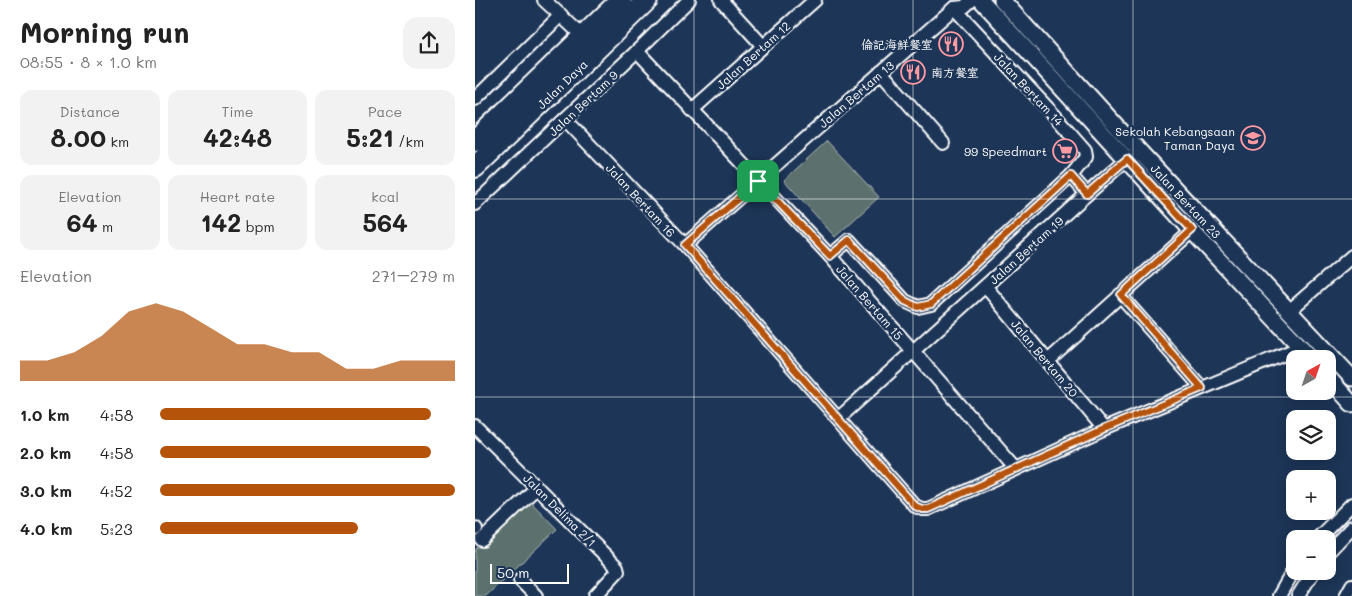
<!DOCTYPE html>
<meta charset="utf-8">
<style>
:root{--surface:#fff;--page:#f2f2f2;--text:#222;--muted:#767676;--accent:#b45309}
body{margin:0;font-family:Mali,"LXGW WenKai TC",sans-serif;background:var(--page);color:var(--text);height:100vh;display:flex;flex-direction:column;font-size:19px;white-space:nowrap}
*{box-sizing:border-box;margin:0}
p{font-size:16px;color:var(--muted)}
.icon{flex:none;width:28px;height:28px;fill:none;stroke:currentColor;stroke-width:2;stroke-linecap:round;stroke-linejoin:round}
.map{position:relative;flex:1;overflow:hidden}
.side{display:flex;flex-direction:column;background:var(--surface);width:475px}
.side>*{flex:none}
.needle{width:32px;rotate:40deg}
.buttons{position:absolute;left:811px;top:350px;display:grid;gap:10px}
.buttons a{display:grid;place-items:center;width:50px;height:50px;border-radius:10px;background:var(--surface);box-shadow:0 2px 12px #0003;font-size:25px}
.scale{position:absolute;left:15px;bottom:12px;width:79px;box-sizing:border-box;padding-left:5px;border:2px solid #fff;border-top:0;font-size:14px;line-height:18px;white-space:nowrap;color:#fff;-webkit-text-stroke:4px #1d3557;paint-order:stroke}
.pin{position:absolute;display:grid;place-items:center;width:42px;height:42px;color:#fff;margin:-21px;border-radius:10px;box-shadow:0 2px 8px #0006}
.round{display:grid;place-items:center;flex:none;width:52px;height:52px;border-radius:15px;background:var(--page)}
.head{display:flex;align-items:center;justify-content:space-between;height:85px;padding:0 20px}
h1{font-size:28px;font-weight:700;line-height:38px}
.metrics{display:grid;grid-template-columns:repeat(3,1fr);gap:8px;height:85px;padding:5px 20px}
.metrics div{display:grid;align-content:center;border-radius:12px;background:var(--page);text-align:center}
.metrics b{font-size:25px;font-weight:700}
.metrics small{font-size:14px;font-weight:400}
.metrics p{font-size:14px}
.chart{height:140px;padding:10px 20px}
.chart p{display:flex;justify-content:space-between}
.chart svg{width:100%;height:90px;margin-top:5px;fill:var(--accent);opacity:.7}
ul{padding:0 20px;list-style:none;font-size:16px}
li{display:grid;grid-template-columns:80px 60px 1fr;align-items:center;height:38px}
li i{height:12px;border-radius:6px;background:var(--accent)}
main{display:flex;flex:1;min-height:0}
.map>svg:first-child{display:block}
.pitch{fill:#5b716d;stroke:#adb8b6}
.lines{fill:none;stroke-linecap:round;stroke-linejoin:round}
.minor-casing{stroke:#fff;stroke-width:16}
.tertiary-casing{stroke:#fff;stroke-width:19}
.primary-casing{stroke:#fff;stroke-width:24}
.minor{stroke:#1d3557;stroke-width:12}
.tertiary{stroke:#1d3557;stroke-width:15}
.primary{stroke:#1d3557;stroke-width:20}
.route-casing{stroke:#fff;stroke-width:10}
.route{stroke:#b45309;stroke-width:6}
.grid{fill:none;stroke:#fff;stroke-width:1;stroke-opacity:0.55}
.labels{text-anchor:middle;dominant-baseline:central;stroke-width:5;stroke-linejoin:round;paint-order:stroke}
.poi-label{font-size:12px;fill:#fff;stroke:#1d3557;text-anchor:end}
.street-label{font-size:12px;fill:#fff;stroke:#1d3557}
</style>
<main>
<section class="side">
<div class="head"><div><h1>Morning run</h1><p>08:55 · 8 × 1.0 km</p></div><a class="round"><svg class="icon" aria-label="share" viewBox="0 0 24 24"><path d="M12 15V3M7 8l5-5 5 5M5 13v7h14v-7"/></svg></a></div>
<div class="metrics">
<div><p>Distance</p><b>8.00<small> km</small></b></div>
<div><p>Time</p><b>42:48</b></div>
<div><p>Pace</p><b>5:21<small> /km</small></b></div>
</div>
<div class="metrics">
<div><p>Elevation</p><b>64<small> m</small></b></div>
<div><p>Heart rate</p><b>142<small> bpm</small></b></div>
<div><p>kcal</p><b>564</b></div>
</div>
<div class="chart"><p><span>Elevation</span>271–279 m</p>
<svg viewBox="0 0 160 44" preserveAspectRatio="none"><path d="M0 44V34L10 34L20 30L30 22L40 10L50 6L60 10L70 18L80 26L90 26L100 30L110 30L120 38L130 38L140 34L150 34L160 34V44z"/></svg>
</div>
<ul>
<li><b>1.0 km</b>4:58<i style="width:92%"></i></li>
<li><b>2.0 km</b>4:58<i style="width:92%"></i></li>
<li><b>3.0 km</b>4:52<i style="width:100%"></i></li>
<li><b>4.0 km</b>5:23<i style="width:67%"></i></li>
</ul>
</section>
<div class="map">
<svg width="877" height="596" viewBox="0 0 877 596">
<rect width="100%" height="100%" fill="#1d3557"/>
<filter id="ink" filterUnits="userSpaceOnUse"><feTurbulence type="fractalNoise" baseFrequency=".02" numOctaves="2"/><feDisplacementMap in="SourceGraphic" scale="10" xChannelSelector="R" yChannelSelector="G"/><feConvolveMatrix kernelMatrix="1 2 1 2 8 2 1 2 1" color-interpolation-filters="sRGB"/></filter>
<g filter="url(#ink)">
<g class="pitch">
<path d="M352,141l52,56 -44,40 -51,-57z"/>
<path d="M53,499l29,30 -71,67h-11v-46z"/>
</g>
<g class="lines">
<g class="minor-casing">
<g id="minor">
<path d="M69,0l44,41"/>
<path d="M246,0l42,46"/>
<path d="M162,51l193,205 186,213"/>
<path d="M406,72l62,71"/>
<path d="M0,99l86,-84"/>
<path d="M217,110l123,-110"/>
<path d="M90,119l120,126 230,261 7,3h6l176,-80 197,-82"/>
<path d="M596,176l16,18"/>
<path d="M0,204l162,-153 52,-51"/>
<path d="M210,245l269,-237 10,-1 8,-7"/>
<path d="M355,256l19,-16 56,61 13,6 13,-3 140,-128 15,-19 -1,-7 -29,-33 -102,-109"/>
<path d="M511,287l118,142"/>
<path d="M645,295l82,93"/>
<path d="M814,311l63,-55"/>
<path d="M573,361l144,-130"/>
<path d="M364,418l248,-224 40,-35 7,-2"/>
<path d="M0,426l142,141 1,4 -23,25"/>
<path d="M0,528l1,1"/>
<path d="M842,539l35,-35"/>
<path d="M7,540l55,-53"/>
<path d="M852,553l25,-26"/>
<path d="M45,580l16,16"/>
<path d="M804,596l16,-28"/>
<path d="M823,596l16,-25"/>
<path d="M871,596l6,-11"/>
</g>
</g>
<g class="tertiary-casing">
<g id="tertiary">
<path d="M506,0l211,231 120,128"/>
<path d="M527,0l140,154 210,224"/>
<path d="M852,376l25,28"/>
</g>
</g>
<g class="primary-casing">
<g id="primary">
<path d="M0,141l146,-141"/>
<path d="M0,167l172,-167"/>
</g>
</g>
<use href="#minor" class="minor"/>
<use href="#tertiary" class="tertiary"/>
<use href="#primary" class="primary"/>
</g>
</g>
<g class="lines" filter="url(#ink)">
<g class="route-casing">
<path id="route" d="M652,159l65,71 -71,65 81,93 -98,41 -176,80h-6l-7,-3 -230,-261 73,-64 72,75 19,-16 56,61 13,6 13,-3 140,-128 16,18z"/>
</g>
<use href="#route" class="route"/>
</g>
<path class="grid" d="M219,0v596M438,0v596M658,0v596M0,199h877M0,397h877"/>
<defs>
<g id="restaurant-ring" transform="scale(1.25)"><circle r="9.5" fill="#1d3557" stroke="#ff9aa2" stroke-width="1.5"/><path d="M-5-6h1v4h1v-4h1v4h1v-4h1v5L-1.5 .5V6h-2V.5L-5-1ZM5-6V6H3V1.5H1.5Q1.5-4 5-6Z" fill="#ff9aa2"/></g>
<g id="school-ring" transform="scale(1.25)"><circle r="9.5" fill="#1d3557" stroke="#ff9aa2" stroke-width="1.5"/><path d="M0-5L7-2L0 1L-7-2ZM-4 1L0 2.5L4 1V4Q0 6-4 4Z" fill="#ff9aa2"/></g>
<g id="supermarket-ring" transform="scale(1.25)"><circle r="9.5" fill="#1d3557" stroke="#ff9aa2" stroke-width="1.5"/><path d="M-6-5.5h2.5l.6 2H6L4.5 2H-2.5L-4.4-4H-6ZM-1.5 3.2a1.3 1.3 0 1 0 .1 0ZM3 3.2a1.3 1.3 0 1 0 .1 0Z" fill="#ff9aa2"/></g>
</defs>
<g fill-rule="evenodd">
<use href="#restaurant-ring" x="476" y="44"/>
<use href="#restaurant-ring" x="438" y="72"/>
<use href="#school-ring" x="778" y="138"/>
<use href="#supermarket-ring" x="590" y="151"/>
</g>
<g class="labels">
<g class="poi-label">
<text x="458" y="44">倫記海鮮餐室</text>
<text x="456" y="72" text-anchor="start">南方餐室</text>
<text x="760" y="131">Sekolah Kebangsaan<tspan x="760" dy="14">Taman Daya</tspan></text>
<text x="572" y="151">99 Speedmart</text>
</g>
<g class="street-label">
<text transform="translate(278 55) rotate(-42)">Jalan Bertam 12</text>
<text transform="translate(87 84) rotate(-44)">Jalan Daya</text>
<text transform="translate(554 89) rotate(47)">Jalan Bertam 14</text>
<text transform="translate(381 94) rotate(-41)">Jalan Bertam 13</text>
<text transform="translate(108 103) rotate(-43)">Jalan Bertam 9</text>
<text transform="translate(166 200) rotate(47)">Jalan Bertam 16</text>
<text transform="translate(711 201) rotate(47)">Jalan Bertam 23</text>
<text transform="translate(551 250) rotate(-42)">Jalan Bertam 19</text>
<text transform="translate(395 302) rotate(49)">Jalan Bertam 15</text>
<text transform="translate(570 358) rotate(50)">Jalan Bertam 20</text>
<text transform="translate(85 510) rotate(45)">Jalan Delima 2/1</text>
</g>
</g>
</svg>
<div class="buttons">
<a><svg class="needle" viewBox="-14 -14 28 28"><path d="M0-13l5 13h-10z" fill="#e53935"/><path d="M0 13l5-13h-10z" fill="#767676"/></svg></a>
<a><svg class="icon" aria-label="layers" viewBox="0 0 24 24"><path d="M12 4l9 5-9 5-9-5zM3 14l9 5 9-5"/></svg></a>
<a>+</a>
<a>−</a>
</div>
<div class="scale">50 m</div>
<div class="pin" style="left:283px;top:181px;background:#1e9e55"><svg class="icon" aria-label="arrive" viewBox="0 0 24 24"><path d="M6 21V4h12l-3 4 3 4H6"/></svg></div>
</div>
</main>
